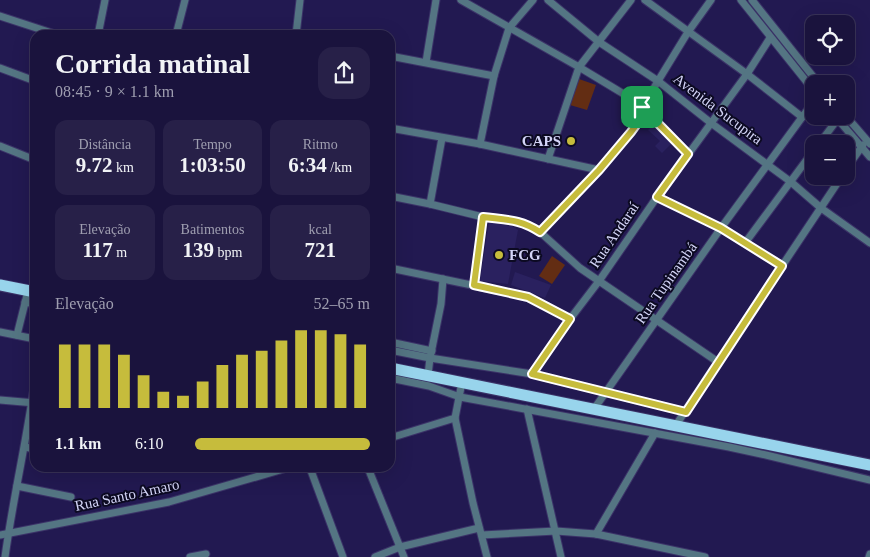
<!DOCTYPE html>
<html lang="pt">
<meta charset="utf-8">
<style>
:root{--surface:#1a133d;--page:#272048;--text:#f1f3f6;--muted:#9f9eb0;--line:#383257;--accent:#c6bc3c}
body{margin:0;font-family:"Times New Roman",serif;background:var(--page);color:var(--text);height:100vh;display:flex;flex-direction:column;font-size:19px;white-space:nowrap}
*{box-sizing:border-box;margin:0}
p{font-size:16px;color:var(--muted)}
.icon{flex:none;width:28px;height:28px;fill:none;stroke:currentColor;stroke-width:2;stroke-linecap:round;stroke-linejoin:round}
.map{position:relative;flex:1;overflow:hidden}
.panel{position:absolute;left:30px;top:30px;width:365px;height:442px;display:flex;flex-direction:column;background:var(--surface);border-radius:15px;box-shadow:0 5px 20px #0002,0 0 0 1px var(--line)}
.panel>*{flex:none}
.controls{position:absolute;left:805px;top:15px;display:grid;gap:10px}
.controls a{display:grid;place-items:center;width:50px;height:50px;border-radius:10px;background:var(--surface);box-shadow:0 5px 20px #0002,0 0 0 1px var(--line);font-size:25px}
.pin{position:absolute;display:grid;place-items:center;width:42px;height:42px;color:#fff;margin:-21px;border-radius:10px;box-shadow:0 2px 8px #0006}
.round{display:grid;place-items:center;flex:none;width:52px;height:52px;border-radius:15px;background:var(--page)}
.overview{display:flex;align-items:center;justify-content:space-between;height:85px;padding:0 25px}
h1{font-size:28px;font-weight:800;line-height:38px}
.figures{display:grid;grid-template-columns:repeat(3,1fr);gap:8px;height:85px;padding:5px 25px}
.figures div{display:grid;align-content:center;border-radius:12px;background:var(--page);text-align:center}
.figures b{font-size:21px;font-weight:800}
.figures small{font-size:14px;font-weight:400}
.figures p{font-size:14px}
.chart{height:140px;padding:10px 25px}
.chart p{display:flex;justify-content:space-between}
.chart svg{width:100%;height:90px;margin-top:5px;stroke:var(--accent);stroke-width:6}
ul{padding:0 25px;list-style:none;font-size:16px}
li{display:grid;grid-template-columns:80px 60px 1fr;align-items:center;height:38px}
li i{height:12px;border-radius:6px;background:var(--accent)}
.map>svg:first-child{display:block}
.built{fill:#2a215f}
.green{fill:#632d13}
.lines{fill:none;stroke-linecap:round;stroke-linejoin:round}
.minor-casing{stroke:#3b3368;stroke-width:9}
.trunk-casing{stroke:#3b3368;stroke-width:13}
.minor{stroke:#547583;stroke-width:7}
.trunk{stroke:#98d4ec;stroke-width:11}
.route-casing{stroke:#fff;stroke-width:10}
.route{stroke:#c6bc3c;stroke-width:6}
.poi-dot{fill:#c6bc3c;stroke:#0c0a22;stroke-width:2}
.labels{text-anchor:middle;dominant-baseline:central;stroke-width:4;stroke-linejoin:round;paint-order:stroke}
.street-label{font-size:15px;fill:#d3d4f7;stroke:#0c0a22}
.poi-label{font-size:15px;font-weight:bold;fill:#d3d4f7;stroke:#0c0a22;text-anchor:end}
</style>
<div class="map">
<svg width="870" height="557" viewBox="0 0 870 557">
<rect width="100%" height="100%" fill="#221951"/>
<g class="built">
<path d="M654,124l19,18 -11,11 -7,-7 5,-5 -12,-11z"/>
<path d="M489,222l23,4 6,4 -10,54 -28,-3z"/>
<path d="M515,272l36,13 -6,13 -34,-13z"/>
</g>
<g class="green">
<path d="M579,79l17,6 -9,25 -17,-5z"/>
<path d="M552,256l13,9 -13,19 -13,-8z"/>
</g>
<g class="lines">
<g class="minor-casing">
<g id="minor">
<path d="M461,0l118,67 58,35 51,52"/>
<path d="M548,0l51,42 59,39 53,42 80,59 30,26 49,35"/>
<path d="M645,0l102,74 55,43"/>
<path d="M741,0l73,91"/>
<path d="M752,0l67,84"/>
<path d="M0,16l58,19"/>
<path d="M98,35l7,-35"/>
<path d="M176,35l9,-35"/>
<path d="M296,35l4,-35"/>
<path d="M390,56l104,20"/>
<path d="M426,62l10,-62"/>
<path d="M0,68l35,13"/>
<path d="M835,116l35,41"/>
<path d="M846,116l24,28"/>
<path d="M390,128l90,16 119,26"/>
<path d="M480,144l14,-68 15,-48 24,-28"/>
<path d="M819,144l21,-28"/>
<path d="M0,146l35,14"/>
<path d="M548,159l31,-92 52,-67"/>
<path d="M846,169l17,-24"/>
<path d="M390,196l40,8 53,13 33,4 12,4 12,7 40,36 138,94"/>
<path d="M657,197l64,31 61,38"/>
<path d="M430,204l12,-66"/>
<path d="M540,232l59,-62 37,-44 5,-9 2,-10 15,-26 30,-49 23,-32"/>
<path d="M745,243l69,-93"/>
<path d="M390,268l139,29 41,22"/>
<path d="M474,285l9,-68"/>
<path d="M25,302l10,2"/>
<path d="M0,332l35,7"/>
<path d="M17,335l11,-44"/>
<path d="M390,342l42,9"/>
<path d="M390,350l40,8 102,16 154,38"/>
<path d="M532,374l38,-55 29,-38 58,-84 90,-123 23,-36"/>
<path d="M428,375l2,-17 11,-54 2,-25"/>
<path d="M390,378l39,8 31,11 269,50 37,8 104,25"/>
<path d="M0,400l35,3"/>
<path d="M527,409l34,148"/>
<path d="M594,409l127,-181 93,-127"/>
<path d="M455,418l18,85 14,54"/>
<path d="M676,425l166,-249"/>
<path d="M390,438l65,-20 7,-36"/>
<path d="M25,447l10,2"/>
<path d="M310,468l33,89"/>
<path d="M368,468l36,89"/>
<path d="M17,486l54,11"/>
<path d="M596,534l59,-101"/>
<path d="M0,535l169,-33 118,-34"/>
<path d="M482,535l74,-4 40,3 109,23"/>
<path d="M5,557c8,-59 22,-118 30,-177"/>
<path d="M190,557l16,-3"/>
<path d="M375,557l25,-10 79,-19"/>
<path d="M869,557l1,-3"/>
</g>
</g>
<g class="trunk-casing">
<g id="trunk">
<path d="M0,285l35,7"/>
<path d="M390,368l480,97"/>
</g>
</g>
<use href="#minor" class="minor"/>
<use href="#trunk" class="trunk"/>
</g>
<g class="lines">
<g class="route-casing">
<path id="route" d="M642,107l46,47 -31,43 64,31 61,38 -96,146 -154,-38 38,-55 -42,-22 -54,-12 9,-68c24,3 37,2 57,15l59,-62 32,-38 8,-11z"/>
</g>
<use href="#route" class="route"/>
</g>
<g class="poi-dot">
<circle cx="571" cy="141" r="5"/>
<circle cx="499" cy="255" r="5"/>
</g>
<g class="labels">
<g class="street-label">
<text transform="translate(718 109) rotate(37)">Avenida Sucupira</text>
<text transform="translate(614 235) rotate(-56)">Rua Andaraí</text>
<text transform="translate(666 283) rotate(-55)">Rua Tupinambá</text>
<text transform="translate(127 495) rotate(-12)">Rua Santo Amaro</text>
</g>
<g class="poi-label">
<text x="561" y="141">CAPS</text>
<text x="509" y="255" text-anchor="start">FCG</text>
</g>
</g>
</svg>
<div class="controls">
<a><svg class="icon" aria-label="locate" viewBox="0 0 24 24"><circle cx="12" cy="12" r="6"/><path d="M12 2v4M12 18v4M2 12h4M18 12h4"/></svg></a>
<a>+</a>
<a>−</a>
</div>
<div class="pin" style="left:642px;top:107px;background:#1e9e55"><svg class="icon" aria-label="arrive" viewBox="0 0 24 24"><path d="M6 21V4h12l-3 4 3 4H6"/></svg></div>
<section class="panel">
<div class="overview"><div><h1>Corrida matinal</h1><p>08:45 · 9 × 1.1 km</p></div><a class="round"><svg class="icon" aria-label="share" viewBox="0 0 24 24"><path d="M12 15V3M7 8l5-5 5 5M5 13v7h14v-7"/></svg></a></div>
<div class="figures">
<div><p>Distância</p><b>9.72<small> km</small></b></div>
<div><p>Tempo</p><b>1:03:50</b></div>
<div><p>Ritmo</p><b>6:34<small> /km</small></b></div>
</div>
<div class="figures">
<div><p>Elevação</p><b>117<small> m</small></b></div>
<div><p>Batimentos</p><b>139<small> bpm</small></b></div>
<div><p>kcal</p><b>721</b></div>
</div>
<div class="chart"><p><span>Elevação</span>52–65 m</p>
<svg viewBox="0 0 160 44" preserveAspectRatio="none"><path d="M5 44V13M15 44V13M25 44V13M35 44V18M45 44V28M55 44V36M65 44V38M75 44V31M85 44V23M95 44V18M105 44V16M115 44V11M125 44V6M135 44V6M145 44V8M155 44V13"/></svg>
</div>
<ul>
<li><b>1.1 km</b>6:10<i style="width:100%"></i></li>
</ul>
</section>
</div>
